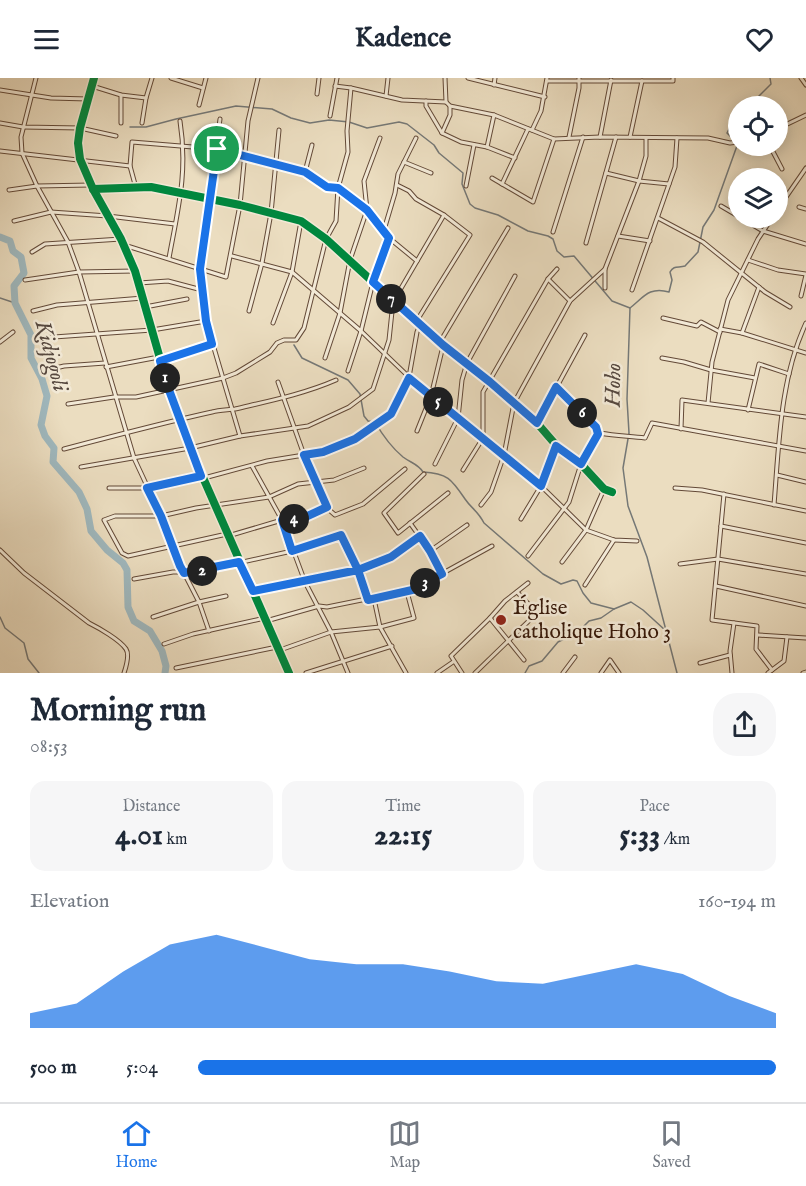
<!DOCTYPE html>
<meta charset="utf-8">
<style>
:root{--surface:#fff;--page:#f6f6f7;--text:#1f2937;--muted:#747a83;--line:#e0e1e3;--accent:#1a73e8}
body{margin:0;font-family:"IM FELL English",serif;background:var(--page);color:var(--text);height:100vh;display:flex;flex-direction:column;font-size:22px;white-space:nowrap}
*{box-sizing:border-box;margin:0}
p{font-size:20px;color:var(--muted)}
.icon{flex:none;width:33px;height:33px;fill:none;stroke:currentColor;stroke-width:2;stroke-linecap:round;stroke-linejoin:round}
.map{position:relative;height:595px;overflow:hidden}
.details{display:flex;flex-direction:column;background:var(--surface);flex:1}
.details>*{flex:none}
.tools{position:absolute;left:728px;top:18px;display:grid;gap:12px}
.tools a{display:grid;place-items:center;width:60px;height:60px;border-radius:50%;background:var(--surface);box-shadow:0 3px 15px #0003;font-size:30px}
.pin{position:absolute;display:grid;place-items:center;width:51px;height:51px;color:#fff;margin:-26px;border:3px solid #fff;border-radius:50%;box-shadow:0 2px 6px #0007}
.km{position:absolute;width:30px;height:30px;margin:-15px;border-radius:50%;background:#222;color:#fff;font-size:16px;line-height:30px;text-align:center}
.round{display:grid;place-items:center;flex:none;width:63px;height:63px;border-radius:24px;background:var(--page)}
.overview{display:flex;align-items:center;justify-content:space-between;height:102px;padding:0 30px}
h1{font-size:33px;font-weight:700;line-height:45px}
.figures{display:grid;grid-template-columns:repeat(3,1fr);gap:9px;height:102px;padding:6px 30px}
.figures div{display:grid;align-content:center;border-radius:15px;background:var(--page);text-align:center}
.figures b{font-size:30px;font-weight:700}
.figures small{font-size:16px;font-weight:400}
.figures p{font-size:16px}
.chart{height:168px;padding:12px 30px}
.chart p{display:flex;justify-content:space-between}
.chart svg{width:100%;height:108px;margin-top:6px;fill:var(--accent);opacity:.7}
ul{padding:0 30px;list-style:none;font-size:20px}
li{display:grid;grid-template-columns:96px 72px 1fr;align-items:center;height:45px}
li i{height:15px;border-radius:8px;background:var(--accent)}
header{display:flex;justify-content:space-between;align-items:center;height:78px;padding:0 30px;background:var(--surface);font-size:27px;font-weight:700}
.dock{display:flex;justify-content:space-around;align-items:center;height:84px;border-top:2px solid var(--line);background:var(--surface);font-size:16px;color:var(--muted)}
.dock a{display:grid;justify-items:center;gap:3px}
.dock .selected{color:var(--accent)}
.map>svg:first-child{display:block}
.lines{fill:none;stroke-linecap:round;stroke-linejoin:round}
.stream{stroke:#757876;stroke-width:1.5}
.river{stroke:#9fb8be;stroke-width:7}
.minor-casing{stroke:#634937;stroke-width:5}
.tertiary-casing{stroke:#634937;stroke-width:6}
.minor{stroke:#f2e9d6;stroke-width:3}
.tertiary{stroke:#f2e9d6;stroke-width:4}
.cycleway-casing{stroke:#f2e9d6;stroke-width:11}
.cycleway{stroke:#00873e;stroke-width:8}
.route-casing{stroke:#fff;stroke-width:12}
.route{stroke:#1a73e8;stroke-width:8}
.poi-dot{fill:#8f2418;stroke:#f2e9d6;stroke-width:2}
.labels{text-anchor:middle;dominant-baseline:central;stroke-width:5;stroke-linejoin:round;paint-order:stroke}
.poi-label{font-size:21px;fill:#361809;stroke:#f2e9d6;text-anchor:start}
.water-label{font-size:22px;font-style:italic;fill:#56483f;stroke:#f2e9d6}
</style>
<header><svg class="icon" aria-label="menu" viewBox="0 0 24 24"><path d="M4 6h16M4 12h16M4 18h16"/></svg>Kadence<svg class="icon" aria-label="heart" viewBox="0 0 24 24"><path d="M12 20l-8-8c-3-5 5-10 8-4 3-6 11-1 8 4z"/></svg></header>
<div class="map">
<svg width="806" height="595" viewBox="0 0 806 595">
<rect width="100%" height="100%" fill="#ebddc0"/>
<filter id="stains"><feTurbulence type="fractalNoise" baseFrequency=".00333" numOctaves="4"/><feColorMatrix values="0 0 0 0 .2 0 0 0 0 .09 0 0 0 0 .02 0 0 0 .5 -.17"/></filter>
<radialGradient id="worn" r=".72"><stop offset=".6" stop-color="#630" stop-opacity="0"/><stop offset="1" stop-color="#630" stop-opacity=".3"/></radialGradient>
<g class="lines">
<g class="stream">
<path d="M749,28l22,-22 -1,-6"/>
<path d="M738,46l-2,3h-6l-3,6 4,4 7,1"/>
<path d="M130,49h16l30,-8 60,-13 36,3 19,9 19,5 19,-3 20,2 18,6 32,-6 8,2 27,21 5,8 24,20 -1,11 8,20 5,4 23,7 30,16 20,5 5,3 4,12 7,6 10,-1 38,45 18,7"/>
<path d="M0,220l15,5"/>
<path d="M294,267l8,13 46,22 12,14 4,22 4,5 7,1c8,14 16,25 28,35 8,6 15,7 20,15 25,1 29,8 42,27 6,9 13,12 19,24l59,51 18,10 12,-4 4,1 6,12 8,10 23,6"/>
<path d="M0,539l5,11 19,15 4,16 11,14"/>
<path d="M525,595l4,-7 13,-5 16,-19 20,-10 11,-11 12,-3 13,-9 17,-7 12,8 22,20"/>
<path d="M677,595l-30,-116 -19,-51 -5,-38 6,-35 -2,-34 3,-91c13,-10 19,-22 39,-16l3,-12 -2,-8c4,-7 8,-4 15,-6l13,-14 5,-25 11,-17 24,-67"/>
</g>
<path class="river" d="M0,159l10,4 3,10 8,6 3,16 -10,13 1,17 16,32v23l11,21 5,17 -6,29 4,11 9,12 -1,14 26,30 8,17 4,22 16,19 16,13 4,7 1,37 6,14 16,10 12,20 4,15 -1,7"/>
<g class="minor-casing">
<g id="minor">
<path d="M36,0l-15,59 1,16 15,33 31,56 11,30 55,186 27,58 19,49 19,37 10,29"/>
<path d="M171,0l32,10"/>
<path d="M445,0l1,24 4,4 44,9 60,24 46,-2 108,1 22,5 8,-1"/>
<path d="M468,0l77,19"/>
<path d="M801,0l5,7"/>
<path d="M547,3h126v-3"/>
<path d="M494,7l1,-7"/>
<path d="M92,8l29,9 25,3"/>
<path d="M335,8l16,2 51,12 44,2"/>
<path d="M0,12l51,8 37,1"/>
<path d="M317,16l2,-16"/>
<path d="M386,18l2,-18"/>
<path d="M426,23v5l16,27 19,9 26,5 28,11"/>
<path d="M199,27l7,-27"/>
<path d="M330,38l7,-38"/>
<path d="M220,41l-20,150 6,52 34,115"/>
<path d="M0,45l23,4 57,1 36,8"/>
<path d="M121,45v-28"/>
<path d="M142,45l4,-25 6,-20"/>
<path d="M777,51l29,-14"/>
<path d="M532,52l9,-19 6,-33"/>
<path d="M442,55l8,-18v-9"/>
<path d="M569,59l10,-49v-10"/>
<path d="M600,59l11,-57"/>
<path d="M630,59l12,-56"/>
<path d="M770,68l12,23"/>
<path d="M487,69l7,-32"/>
<path d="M0,73l130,15"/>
<path d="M404,84l27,11"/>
<path d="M305,94l7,-27"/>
<path d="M606,95l33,8 30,3"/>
<path d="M492,100l41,24 21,-63"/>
<path d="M502,106l26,-55"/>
<path d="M397,107l12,6 7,8 28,16 26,20 -54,87"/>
<path d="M466,108l8,-41"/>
<path d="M136,110l-6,-22 2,-24 85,7 88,24 22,14 11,1 29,22 22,28 28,23"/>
<path d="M93,111l58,-2 89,18 61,16 25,18 117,107 48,36 46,41 19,22 25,19 23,25 8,3"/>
<path d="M9,112l28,-4 54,-1"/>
<path d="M721,128l17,10"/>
<path d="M799,129l7,2"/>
<path d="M777,132l29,-42"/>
<path d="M658,140l45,24 62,50 25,15"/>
<path d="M741,140l22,13 43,13"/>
<path d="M14,143l37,-9 57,4 67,8"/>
<path d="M384,152l11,-37 3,-19 18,-36"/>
<path d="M553,154l30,-95"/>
<path d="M618,158l32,5"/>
<path d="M586,165l30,-106"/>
<path d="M124,167l102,32 14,-72 8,-84 10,-43"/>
<path d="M32,174l13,-8 76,-5"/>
<path d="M232,178l60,16 69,59 48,46 132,109 45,44 28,10 23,1"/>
<path d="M169,180c9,-49 19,-86 11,-137"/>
<path d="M748,182l30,10 28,4"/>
<path d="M605,191v19"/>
<path d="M548,201l22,22"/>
<path d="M25,202l54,-8 56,-1"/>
<path d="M139,205l29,-2 34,9"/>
<path d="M632,212l43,-123 2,-29"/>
<path d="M801,218l5,-21"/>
<path d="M145,229l42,-8"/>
<path d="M33,233l24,-6 86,-7"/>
<path d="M249,233l13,-48 9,-50 8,-83"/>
<path d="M663,240l34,8 4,-4 19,10"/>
<path d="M273,245l19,-51 9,-51"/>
<path d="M720,251l22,4 64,20"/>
<path d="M742,255l17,-46"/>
<path d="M40,260l112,-8 54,-9"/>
<path d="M0,264l13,-10"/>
<path d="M440,264l68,-114"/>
<path d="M325,280l15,-45 10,-53 17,-50 -3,-29 16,-43"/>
<path d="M662,280l22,4 27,8 44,8"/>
<path d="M160,283l52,-18"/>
<path d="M106,289l53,-10"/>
<path d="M43,293l21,-5 41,-3"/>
<path d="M348,293l13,-40 12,-49 16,-44"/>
<path d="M278,304l26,73 19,-3 32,-13 36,-25 18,-37 8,-45 3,-7"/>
<path d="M556,309l40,40 2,7"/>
<path d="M708,325l4,-41 16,-62 30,-61 14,-21"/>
<path d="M68,326l46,-7h22l87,-19 13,-5 34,-21 7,-9 7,-3h12l8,-12 22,-89 10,-18 2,-33 10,-36 -1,-21 4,-43"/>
<path d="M748,332l11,-46 30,10"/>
<path d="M537,345l48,-88"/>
<path d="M681,351l1,-29 124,17"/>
<path d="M417,353l14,-35 12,-50"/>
<path d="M64,371c49,-13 98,-26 148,-37 7,-2 15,-2 23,-3 34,-8 69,-15 101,-29"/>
<path d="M435,386l23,-46 4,-38 5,-17 48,-87"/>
<path d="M252,388l30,54 23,62 26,50 17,41"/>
<path d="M81,389l109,-19 50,-12 68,-10 41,-19 24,-18 16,-49 4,-38 51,-87"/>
<path d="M463,392l20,-32v-46l65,-113 9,-10"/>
<path d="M424,396l-40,39 14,20 50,-40"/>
<path d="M777,397l29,7"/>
<path d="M204,400l63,-17 37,-6 23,53 8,7 28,-11 42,-35"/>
<path d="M109,410h39l53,-12"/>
<path d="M675,410l27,2 104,21"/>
<path d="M724,416l-12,126 45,6 -1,23 16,21"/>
<path d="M481,427l10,-13 13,-37 10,-52 56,-102 35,-32 34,-88 7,-25v-18"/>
<path d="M774,427c5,-61 6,-126 32,-182"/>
<path d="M521,441l20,-33 15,-41"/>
<path d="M410,445l20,28 12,23"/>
<path d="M721,448l85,17"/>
<path d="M227,456l-99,22 -6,-3 -18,-33 11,-4h46l35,-8 73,-11 29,-13 36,-4 30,-12"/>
<path d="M228,458l54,-16 19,-1 26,-11"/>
<path d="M0,472l24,23 65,50c10,5 31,17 37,26 4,6 0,18 -2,24"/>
<path d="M430,473l37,-26"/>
<path d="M528,478l41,-54 12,-38 17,-30 2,-1c16,3 30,3 45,5l7,-15 154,28"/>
<path d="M562,484l24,-32 18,-41"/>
<path d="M680,486l38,-5 88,15"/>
<path d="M134,501l39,-7h25l94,-21 49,-16 27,65"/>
<path d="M585,507l29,-45"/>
<path d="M716,508l90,20"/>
<path d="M253,513l105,-20 33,-14 29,-21"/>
<path d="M374,521l6,28 26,46"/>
<path d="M153,539l46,-15 27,-6"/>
<path d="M490,540l34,42"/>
<path d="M266,543l53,-15 8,1 94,-19 4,-5 67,-37"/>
<path d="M758,557l48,3"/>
<path d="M164,566l29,-10 72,-16"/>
<path d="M280,572l51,-18 49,-5 34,-9 -7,-26"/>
<path d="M700,585l30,-8"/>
<path d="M176,590l101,-21"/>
<path d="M306,595l86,-27"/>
<path d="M437,595l16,-11"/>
<path d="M462,595l-11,-17 39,-38 15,-17 23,-18"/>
<path d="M475,595l62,-60 -20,-21"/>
<path d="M563,595l12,-16"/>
<path d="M601,595l9,-13 9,13"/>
<path d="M732,595l-2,-22 4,-28"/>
<path d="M768,595l16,-12 3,-24"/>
<path d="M803,595l3,-1"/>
</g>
</g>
<g class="tertiary-casing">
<path id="tertiary" d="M94,0l-14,50 -2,15 2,16 13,30 28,50 14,32 34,119 21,58 99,225"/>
</g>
<use href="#minor" class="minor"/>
<use href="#tertiary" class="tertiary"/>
<g class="cycleway-casing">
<g id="cycleway">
<path d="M94,0l-14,50 -2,15 2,16 13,30 28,50 14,32 34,119 21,58 99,225"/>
<path d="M93,111l58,-2 89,18 61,16 25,18 117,107 48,36 46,41 19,22 25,19 23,25 8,3"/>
</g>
</g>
<use href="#cycleway" class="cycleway"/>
</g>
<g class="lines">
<g class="route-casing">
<path id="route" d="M217,71l-17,120 6,52 6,23 -52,17 9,29 32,86 -54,12 14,28 19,50 4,7 55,-11 14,29 105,-21 10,30 53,-12 3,-5 18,-9 -12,-23 -10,-15 -29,21 -33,13 -17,-35 -49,16 -10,-31 19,-1 26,-12 -23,-52 19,-3 32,-13 36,-25 18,-36 132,108 15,-40 25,18 17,-30 -2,-7 -40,-40 -19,36 -47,-41 -47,-37 -70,-63 16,-44 -22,-28 -29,-22 -11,-1 -22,-15 -88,-23"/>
</g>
<use href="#route" class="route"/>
</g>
<circle class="poi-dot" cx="501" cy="542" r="6"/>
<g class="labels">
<g class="poi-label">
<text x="513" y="530">Église<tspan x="513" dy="24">catholique Hoho 3</tspan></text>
</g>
<g class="water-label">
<text transform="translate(51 278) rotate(75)">Kidjogoli</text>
<text transform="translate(614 307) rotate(-89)">Hoho</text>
</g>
</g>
<rect width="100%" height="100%" filter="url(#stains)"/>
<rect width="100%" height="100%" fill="url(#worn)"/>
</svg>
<div class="tools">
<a><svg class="icon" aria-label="locate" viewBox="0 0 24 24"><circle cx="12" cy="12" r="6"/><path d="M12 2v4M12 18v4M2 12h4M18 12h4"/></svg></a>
<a><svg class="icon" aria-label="layers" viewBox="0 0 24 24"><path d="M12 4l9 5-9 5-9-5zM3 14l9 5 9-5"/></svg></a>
</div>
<div class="pin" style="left:217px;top:71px;background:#1e9e55"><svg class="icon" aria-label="arrive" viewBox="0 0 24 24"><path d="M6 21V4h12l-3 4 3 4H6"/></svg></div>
<b class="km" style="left:165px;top:300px">1</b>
<b class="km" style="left:202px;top:493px">2</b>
<b class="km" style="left:425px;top:505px">3</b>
<b class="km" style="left:294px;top:441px">4</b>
<b class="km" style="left:438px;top:324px">5</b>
<b class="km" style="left:582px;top:335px">6</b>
<b class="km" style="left:391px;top:221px">7</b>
</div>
<section class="details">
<div class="overview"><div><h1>Morning run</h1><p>08:53</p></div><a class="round"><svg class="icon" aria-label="share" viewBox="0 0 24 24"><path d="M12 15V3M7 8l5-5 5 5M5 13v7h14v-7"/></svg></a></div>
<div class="figures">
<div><p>Distance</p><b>4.01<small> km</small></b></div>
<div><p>Time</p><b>22:15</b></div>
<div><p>Pace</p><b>5:33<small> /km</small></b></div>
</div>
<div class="chart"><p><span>Elevation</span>160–194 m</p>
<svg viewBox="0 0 160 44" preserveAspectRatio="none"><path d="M0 44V38L10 34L20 21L30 10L40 6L50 11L60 16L70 18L80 18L90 21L100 25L110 26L120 22L130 18L140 22L150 31L160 38V44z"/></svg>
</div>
<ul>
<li><b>500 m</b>5:04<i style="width:100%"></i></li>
</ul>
</section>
<nav class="dock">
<a class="selected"><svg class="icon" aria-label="home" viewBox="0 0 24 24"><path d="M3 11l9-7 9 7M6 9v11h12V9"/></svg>Home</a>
<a><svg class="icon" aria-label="map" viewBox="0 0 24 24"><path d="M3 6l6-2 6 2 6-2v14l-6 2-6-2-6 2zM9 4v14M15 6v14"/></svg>Map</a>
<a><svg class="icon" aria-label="saved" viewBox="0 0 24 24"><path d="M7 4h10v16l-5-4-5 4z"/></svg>Saved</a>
</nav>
